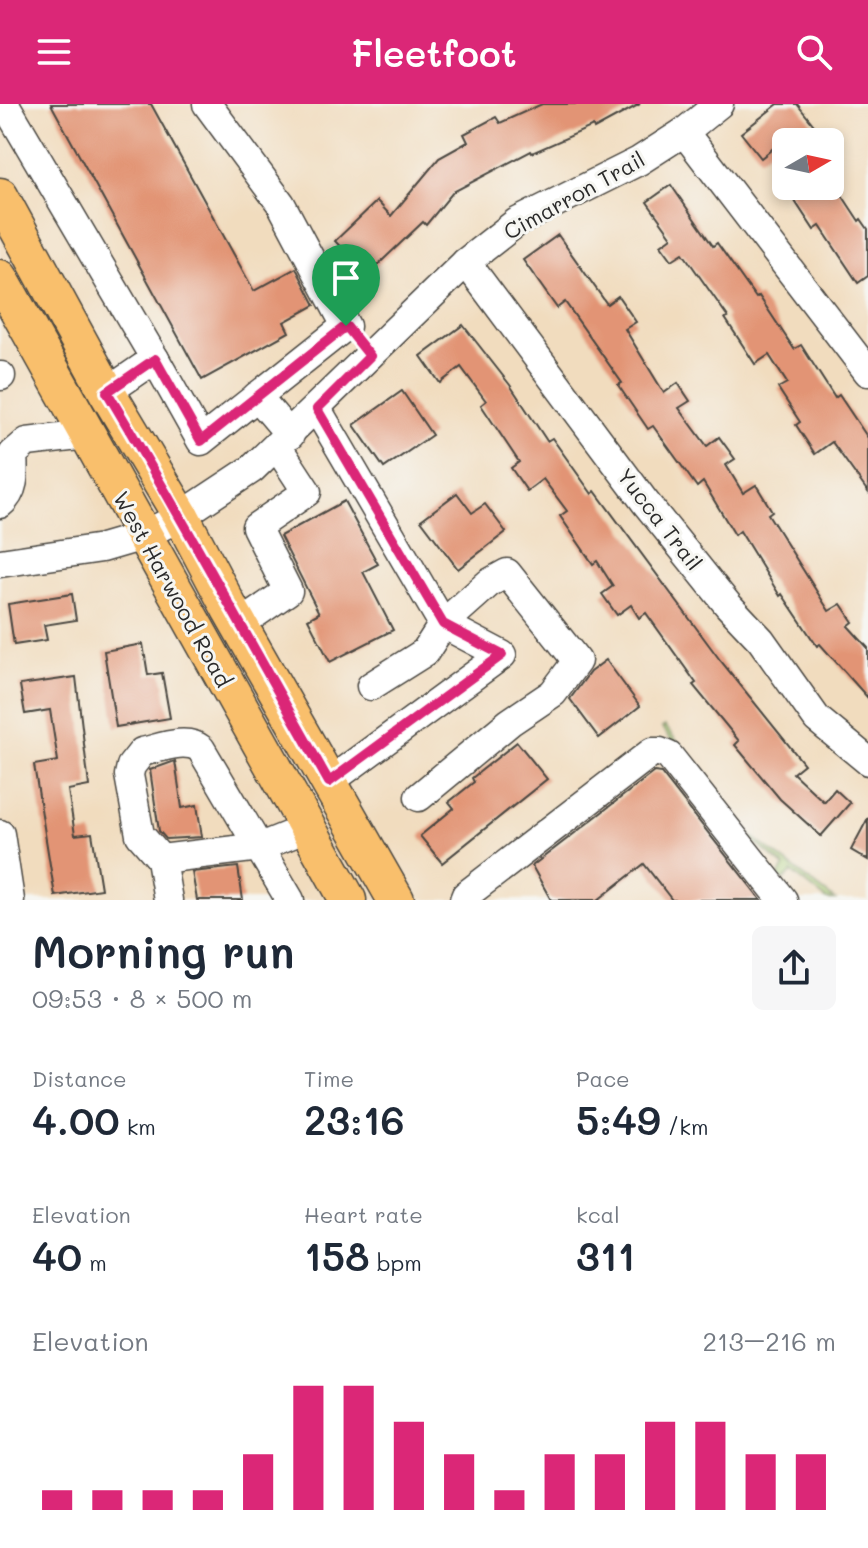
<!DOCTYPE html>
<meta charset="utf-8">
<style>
:root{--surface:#fff;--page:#f6f6f7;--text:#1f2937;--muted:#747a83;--accent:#db2777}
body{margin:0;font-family:Mali,sans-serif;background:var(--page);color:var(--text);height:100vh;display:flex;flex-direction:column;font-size:30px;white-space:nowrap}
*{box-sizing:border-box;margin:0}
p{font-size:26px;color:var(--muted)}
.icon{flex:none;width:44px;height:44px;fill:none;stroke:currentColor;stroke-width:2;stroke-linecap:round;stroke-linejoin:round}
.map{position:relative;height:796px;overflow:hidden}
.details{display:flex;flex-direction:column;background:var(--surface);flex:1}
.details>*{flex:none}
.needle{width:52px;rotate:81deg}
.controls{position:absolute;left:772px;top:24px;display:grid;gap:16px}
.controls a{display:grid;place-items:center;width:72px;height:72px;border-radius:12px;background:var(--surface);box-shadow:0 4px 12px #0003;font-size:40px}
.pin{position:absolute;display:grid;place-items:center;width:68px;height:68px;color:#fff;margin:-82px -34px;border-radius:50% 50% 50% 0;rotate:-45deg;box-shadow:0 0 8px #0007}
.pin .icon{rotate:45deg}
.round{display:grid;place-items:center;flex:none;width:84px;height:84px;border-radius:12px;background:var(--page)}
.overview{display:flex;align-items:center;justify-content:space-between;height:136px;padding:0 32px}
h1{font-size:44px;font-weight:600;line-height:60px}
.figures{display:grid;grid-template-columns:repeat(3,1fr);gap:12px;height:136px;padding:8px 32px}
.figures div{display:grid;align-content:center}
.figures b{font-size:40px;font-weight:600}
.figures small{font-size:22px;font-weight:400}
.figures p{font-size:22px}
.chart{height:224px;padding:16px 32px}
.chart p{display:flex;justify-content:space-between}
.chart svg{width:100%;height:144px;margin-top:8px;stroke:var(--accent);stroke-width:6}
header{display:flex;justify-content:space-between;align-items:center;height:104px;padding:0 32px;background:var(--accent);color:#fff;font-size:36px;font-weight:600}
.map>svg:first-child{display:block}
.green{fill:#acce76;stroke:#6c7c50;stroke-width:2}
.building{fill:#e29474}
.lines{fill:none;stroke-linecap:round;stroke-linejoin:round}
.minor-casing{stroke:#494641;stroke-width:31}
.major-casing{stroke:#494641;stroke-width:39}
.minor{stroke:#fff;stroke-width:28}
.major{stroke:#f9bf6c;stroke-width:36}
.route-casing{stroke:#fff;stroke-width:16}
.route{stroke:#db2777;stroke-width:10}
.labels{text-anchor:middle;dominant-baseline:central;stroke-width:6;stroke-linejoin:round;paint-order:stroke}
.street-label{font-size:22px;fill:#2b2b2b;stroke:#f6f6f2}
</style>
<header><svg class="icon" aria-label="menu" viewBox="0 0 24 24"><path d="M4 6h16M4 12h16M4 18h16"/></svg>Fleetfoot<svg class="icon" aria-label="search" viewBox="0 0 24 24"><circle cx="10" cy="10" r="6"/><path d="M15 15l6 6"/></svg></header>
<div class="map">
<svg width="868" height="796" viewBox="0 0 868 796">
<rect width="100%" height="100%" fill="#f6f6f2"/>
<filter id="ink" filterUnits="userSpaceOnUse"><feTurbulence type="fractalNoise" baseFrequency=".0125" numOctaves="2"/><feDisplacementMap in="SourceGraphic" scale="16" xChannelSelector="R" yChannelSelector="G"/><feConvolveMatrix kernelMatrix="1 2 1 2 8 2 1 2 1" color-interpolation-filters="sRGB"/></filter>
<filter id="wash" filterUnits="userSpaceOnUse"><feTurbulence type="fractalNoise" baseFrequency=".006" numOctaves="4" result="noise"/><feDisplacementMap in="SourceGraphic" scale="32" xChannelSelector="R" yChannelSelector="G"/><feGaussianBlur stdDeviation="1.8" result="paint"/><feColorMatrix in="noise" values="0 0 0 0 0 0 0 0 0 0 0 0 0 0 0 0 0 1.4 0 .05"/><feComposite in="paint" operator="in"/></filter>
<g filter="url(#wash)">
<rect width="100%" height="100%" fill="#f1dcbe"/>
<path class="green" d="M665,622l84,108 86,66h-8l-35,-28 -8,8 -6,-4 7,-9 -39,-32 -84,-107z"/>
<g id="blocks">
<g class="building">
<path d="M51,0h100l103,187 42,-23 19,37 -31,17 5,10 -87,48z"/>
<path d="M542,0h98l-46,25 -1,-3 -61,27 -1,-2 -78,41 -27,33 -3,-3 -56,53 -32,-34 42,-40 14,15 48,-58 29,-16 -4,-8 32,-17 4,6z"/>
<path d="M778,0h19l20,25 -16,13h-20l-20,16 -20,-25z"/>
<path d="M671,81l42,61 4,-3 39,55 3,-2 35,53 7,-4 34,53 4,-3 29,43v54l-36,-50 -17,12 -19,-29 4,-3 -22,-34 9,-5 -18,-28 -14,9 -30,-46 3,-1 -45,-64 -11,7 -11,-15 11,-8 -25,-35z"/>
<path d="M785,82h51l23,35 2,-2 7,10v47l-10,7 -38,-57 -6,4z"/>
<path d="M558,131l49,69 11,-8 18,26 -11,7 39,64 14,-10 12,18 -11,7 28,38 12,-9 16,22 -9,6 17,28 13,-8 16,26 -4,3 61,97 12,-7 12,18 -5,4 20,22v50l-48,-54 -3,2 -35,-52 -2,2 -40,-65 -5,4 -32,-53 -6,5 -44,-61 -5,3 -30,-44 4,-2 -57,-81 -8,6 -34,-48z"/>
<path d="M463,221l47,60 37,56 5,-3 40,56 3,-3 125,169 84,104 -11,9 31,29 11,-13 15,14 -29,33 -41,-37 -45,-54 4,-4 -46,-56 3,-2 -50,-70 -7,5 -8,-13 -14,10 -15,-21 11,-8 -16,-25 -4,3 -33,-48 7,-5 -24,-32 -16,12 -16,-23 8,-6 -38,-57 5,-4 -25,-34 -21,16 -19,-27z"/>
<path d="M402,287l30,44 -48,33 -30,-43z"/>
<path d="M457,389l15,20 13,-9 21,28 -48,37 -37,-49z"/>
<path d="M344,397l34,63 -15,8 30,58 -63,32 -22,-43 11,-6 -39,-77z"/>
<path d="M72,490l4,26 -32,5 3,15 -33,5 -6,-41z"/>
<path d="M143,540l5,31 14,-2 8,45 -54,9 -12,-76z"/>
<path d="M606,556l34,46 -41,32 -29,-39 20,-27z"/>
<path d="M76,573l13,109 -21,4 7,45 17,-2 9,56 -46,7 -21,-131 24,-4 -8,-51 -25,4 -5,-29z"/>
<path d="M517,638l30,37 -105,84 -22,-27 34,-28 -5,-6 25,-20 -2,-4z"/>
<path d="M175,657l7,47 15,-3 5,32 -36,2 -7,-8 -9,-61z"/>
<path d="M654,668l7,1 100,127h-89l-28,-36 -46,36h-47l-19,-34z"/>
<path d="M868,714v42l-17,-10z"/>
<path d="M238,763l5,33h-46l-5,-28z"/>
</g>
</g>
</g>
<g filter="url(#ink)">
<use href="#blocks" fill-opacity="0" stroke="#494641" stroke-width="2"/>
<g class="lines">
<g class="minor-casing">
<g id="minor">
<path d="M5,0l150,255"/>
<path d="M684,28l184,240"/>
<path d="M466,158l179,240 83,103 33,35 56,79 51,42"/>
<path d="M0,272h1"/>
<path d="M107,288l48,-33 46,82 145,-115 -65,-122 -74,-100"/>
<path d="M257,292l33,39"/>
<path d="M317,305l126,215 59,31 -173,127"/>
<path d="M0,400c16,-13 14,-31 13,-50l14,-12 60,-7"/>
<path d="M0,459l102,-15 41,-12 38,-20 71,-47 214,-207 51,-40 122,-61 45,-29 35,-28"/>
<path d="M239,521l49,-34 -32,-64 51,-35 -30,-46"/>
<path d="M371,582l54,-34 18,-28 46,-41 18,-10 70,88 -24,32 -43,29 -91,75"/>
<path d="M0,730l10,66"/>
<path d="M161,755l-21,-24 -11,-60 2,-9 11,-14c18,-4 44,-15 59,-3l89,151"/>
<path d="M168,796l-7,-41 99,-12 47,-19"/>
<path d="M464,796l2,-5 186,-143h8l9,4 114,144"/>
</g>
</g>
<g class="major-casing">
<g id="major">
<path d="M0,92l107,196 74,124 49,93 166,291"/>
<path d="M0,174l348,622"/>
</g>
</g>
<use href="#minor" class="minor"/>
<use href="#major" class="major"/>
</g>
</g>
<g class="lines" filter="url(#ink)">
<g class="route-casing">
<path id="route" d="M346,222l24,30 -53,53 126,215 59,31 -173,127c-74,-130 -145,-262 -222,-390l48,-33 46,82z"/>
</g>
<use href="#route" class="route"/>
</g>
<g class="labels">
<g class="street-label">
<text transform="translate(574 91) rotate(-29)">Cimarron Trail</text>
<text transform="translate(660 415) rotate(52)">Yucca Trail</text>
<text transform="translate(173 485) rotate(61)">West Harwood Road</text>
</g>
</g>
</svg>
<div class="controls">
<a><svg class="needle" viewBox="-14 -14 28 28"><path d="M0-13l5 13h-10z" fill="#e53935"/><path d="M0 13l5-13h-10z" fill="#747a83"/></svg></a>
</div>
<div class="pin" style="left:346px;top:222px;background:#1e9e55"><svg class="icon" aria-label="arrive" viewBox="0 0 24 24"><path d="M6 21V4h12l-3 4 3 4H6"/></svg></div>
</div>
<section class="details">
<div class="overview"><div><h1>Morning run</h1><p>09:53 · 8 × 500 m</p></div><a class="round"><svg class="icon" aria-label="share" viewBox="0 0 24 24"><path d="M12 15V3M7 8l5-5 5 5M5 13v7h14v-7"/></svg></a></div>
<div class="figures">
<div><p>Distance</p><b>4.00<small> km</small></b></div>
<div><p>Time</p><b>23:16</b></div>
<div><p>Pace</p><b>5:49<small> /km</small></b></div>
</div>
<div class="figures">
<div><p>Elevation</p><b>40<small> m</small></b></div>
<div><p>Heart rate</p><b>158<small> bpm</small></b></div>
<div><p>kcal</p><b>311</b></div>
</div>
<div class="chart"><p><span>Elevation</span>213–216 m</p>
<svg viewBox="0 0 160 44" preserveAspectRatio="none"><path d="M5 44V38M15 44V38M25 44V38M35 44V38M45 44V27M55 44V6M65 44V6M75 44V17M85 44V27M95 44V38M105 44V27M115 44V27M125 44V17M135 44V17M145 44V27M155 44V27"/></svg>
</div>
</section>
